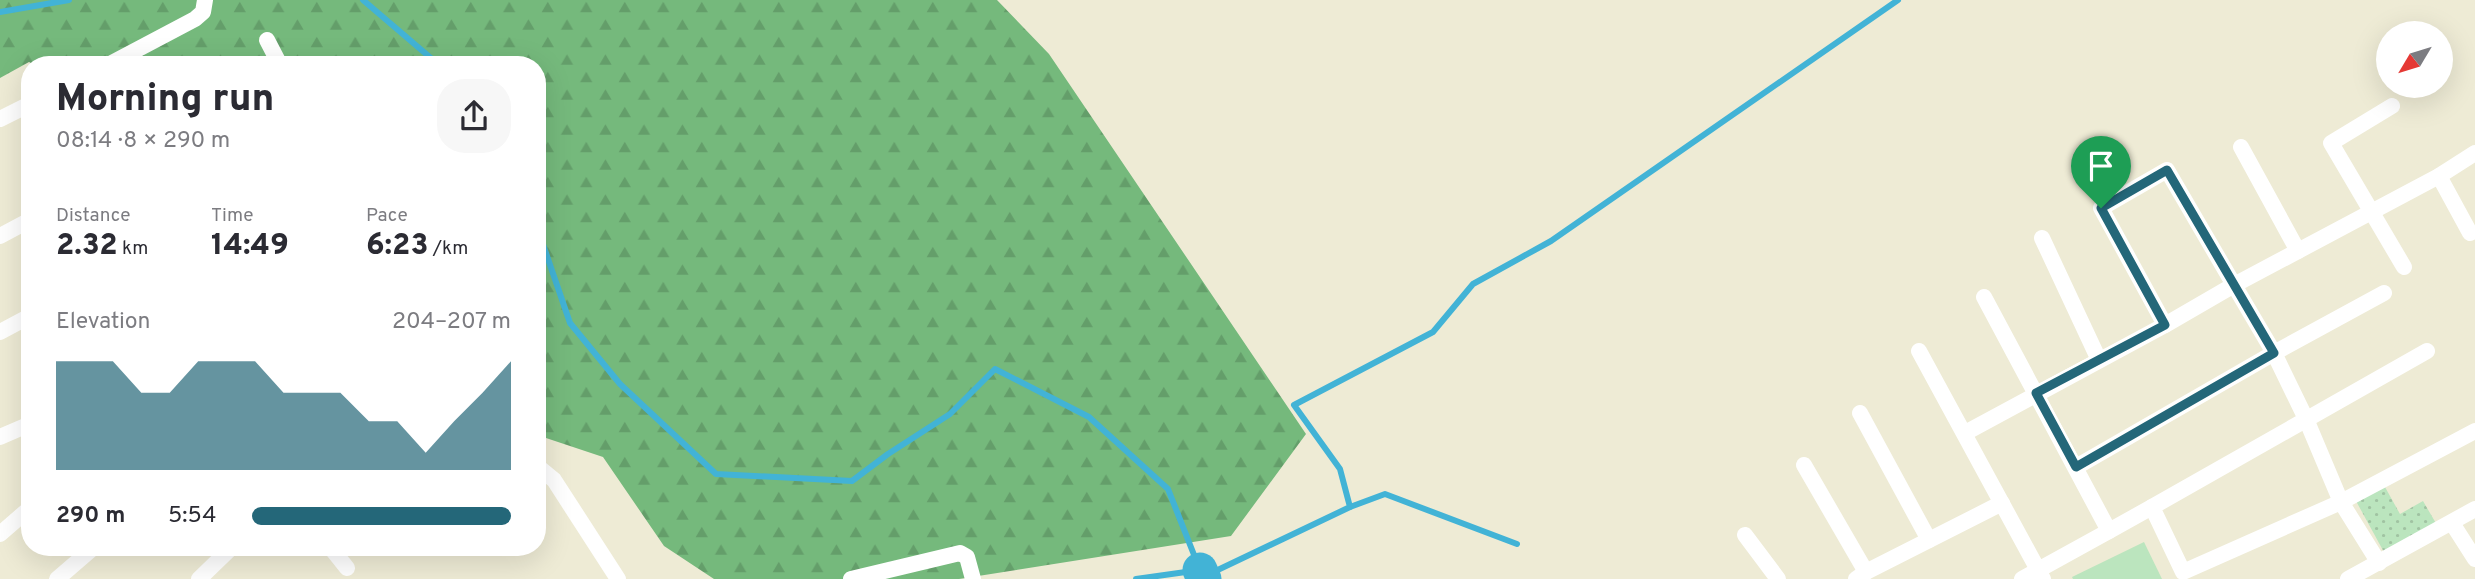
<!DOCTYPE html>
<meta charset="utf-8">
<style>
:root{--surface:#fff;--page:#f7f7f7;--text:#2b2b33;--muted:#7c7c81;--accent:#246779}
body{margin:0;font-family:Overpass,sans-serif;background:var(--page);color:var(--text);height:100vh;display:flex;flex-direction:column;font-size:26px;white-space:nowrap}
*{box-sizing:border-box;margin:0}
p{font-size:23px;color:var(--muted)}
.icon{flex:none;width:38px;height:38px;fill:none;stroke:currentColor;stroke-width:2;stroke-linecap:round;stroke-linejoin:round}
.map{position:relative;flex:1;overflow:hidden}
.panel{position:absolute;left:21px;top:56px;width:525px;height:500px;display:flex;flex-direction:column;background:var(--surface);border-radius:28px;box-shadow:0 7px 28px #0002}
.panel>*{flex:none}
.needle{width:46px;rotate:232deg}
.fabs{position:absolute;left:2376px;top:21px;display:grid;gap:14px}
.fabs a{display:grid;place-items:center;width:77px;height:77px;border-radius:50%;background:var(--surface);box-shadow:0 7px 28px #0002;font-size:35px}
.pin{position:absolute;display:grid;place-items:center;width:60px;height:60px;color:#fff;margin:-72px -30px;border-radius:50% 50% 50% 0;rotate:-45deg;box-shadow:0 0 7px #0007}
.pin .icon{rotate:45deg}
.round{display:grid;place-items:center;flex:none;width:74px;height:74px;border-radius:28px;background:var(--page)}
.summary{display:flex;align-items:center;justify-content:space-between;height:119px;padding:0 35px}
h1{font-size:38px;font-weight:800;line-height:52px}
.metrics{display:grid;grid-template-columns:repeat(3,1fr);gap:10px;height:119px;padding:7px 35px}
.metrics div{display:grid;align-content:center}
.metrics b{font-size:30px;font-weight:800}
.metrics small{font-size:19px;font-weight:400}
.metrics p{font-size:19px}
.chart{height:196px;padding:14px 35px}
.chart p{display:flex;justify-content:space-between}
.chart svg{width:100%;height:126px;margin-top:7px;fill:var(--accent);opacity:.7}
ul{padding:0 35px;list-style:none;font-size:23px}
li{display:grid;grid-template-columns:112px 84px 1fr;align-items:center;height:52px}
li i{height:18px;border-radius:9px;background:var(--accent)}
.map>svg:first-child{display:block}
.forest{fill:url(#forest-firs)}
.park{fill:url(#park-dots)}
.garden{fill:#bbe5be}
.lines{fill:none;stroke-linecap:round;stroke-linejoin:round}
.stream{stroke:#42b3d6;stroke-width:6}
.river{stroke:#42b3d6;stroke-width:35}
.minor{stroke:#fff;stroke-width:16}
.route-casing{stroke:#fff;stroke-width:14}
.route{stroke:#246779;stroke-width:9}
</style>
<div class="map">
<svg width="2475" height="579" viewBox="0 0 2475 579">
<defs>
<pattern id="forest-firs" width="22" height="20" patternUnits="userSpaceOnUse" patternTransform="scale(1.75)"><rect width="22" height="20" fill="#75b97c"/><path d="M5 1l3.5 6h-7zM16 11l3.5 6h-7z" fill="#649e6a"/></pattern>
<pattern id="park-dots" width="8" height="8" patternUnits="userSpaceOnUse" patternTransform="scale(1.75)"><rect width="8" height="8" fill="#bbe5be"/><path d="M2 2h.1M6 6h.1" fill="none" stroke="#a0c3a2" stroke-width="1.8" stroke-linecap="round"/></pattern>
</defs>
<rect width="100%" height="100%" fill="#eeebd5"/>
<path class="forest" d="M0,0h997l52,54 257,380 -75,102 -272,43h-245l-50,-33 -61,-89 -66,-22v-370h-502l-6,-3 -29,16z"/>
<path class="park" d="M2385,487l15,27 23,-13 14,24 -52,29 -29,-53z"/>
<path class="garden" d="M2144,542l18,37h-89l-1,-2z"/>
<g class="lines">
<g class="stream">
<path d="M363,0l76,65"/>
<path d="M0,12l69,-12"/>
<path d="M537,227l33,96 50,61 96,90 136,7 36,-27 62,-40 45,-45 94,48 79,72 32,81 -64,9"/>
<path d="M1350,507l35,-13 132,50"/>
<path d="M1203,577l147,-70 -10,-38 -46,-64 139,-73 40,-48 78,-43 347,-241"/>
</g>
<path class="river" d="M1200,570l4,9"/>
<g class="minor">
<path d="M267,40l13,25"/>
<path d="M108,65l87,-46 8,-7 2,-12"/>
<path d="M2392,106l-61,37 73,124"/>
<path d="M0,119l30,-15"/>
<path d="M2241,147l57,104"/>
<path d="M2439,176l31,57"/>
<path d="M0,236l30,-16"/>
<path d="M2042,238l57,122"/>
<path d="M1984,297l125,234 43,-24"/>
<path d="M2165,325l-64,-117 66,-38 67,115 205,-109 36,-23"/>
<path d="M0,332l30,-16"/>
<path d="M1919,351l124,228"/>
<path d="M2427,351l-275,156 31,65 158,-70 134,-71"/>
<path d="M1860,413l69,127"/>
<path d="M1965,433l200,-108 69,-40 40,68 32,66 35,83 38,61"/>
<path d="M0,437l30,-13"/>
<path d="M1804,465l62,107"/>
<path d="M537,466l17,14 64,99"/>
<path d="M2076,467l198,-114 110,-60"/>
<path d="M2452,523l23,36"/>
<path d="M0,534l30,-26"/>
<path d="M1745,535l33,44"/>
<path d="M331,548l16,20"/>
<path d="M57,579l36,-31"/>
<path d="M199,579l32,-31"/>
<path d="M851,579l109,-26 7,4 6,22"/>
<path d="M1856,579l10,-7 136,-69"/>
<path d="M2022,579l87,-48"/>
<path d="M2348,579l127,-70"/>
</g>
</g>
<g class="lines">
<g class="route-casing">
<path id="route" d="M2167,170l107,183 -198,114 -40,-74 129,-68 -64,-117z"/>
</g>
<use href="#route" class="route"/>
</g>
</svg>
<div class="fabs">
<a><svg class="needle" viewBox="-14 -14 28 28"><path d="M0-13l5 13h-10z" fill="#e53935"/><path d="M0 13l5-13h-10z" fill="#7c7c81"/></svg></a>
</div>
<div class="pin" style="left:2101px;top:208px;background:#1e9e55"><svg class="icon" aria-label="arrive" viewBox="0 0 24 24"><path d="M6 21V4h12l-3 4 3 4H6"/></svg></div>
<section class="panel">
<div class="summary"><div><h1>Morning run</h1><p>08:14 · 8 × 290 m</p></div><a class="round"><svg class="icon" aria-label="share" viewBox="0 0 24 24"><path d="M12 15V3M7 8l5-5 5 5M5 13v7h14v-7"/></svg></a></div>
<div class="metrics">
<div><p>Distance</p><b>2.32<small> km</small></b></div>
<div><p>Time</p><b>14:49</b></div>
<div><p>Pace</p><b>6:23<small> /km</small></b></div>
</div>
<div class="chart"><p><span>Elevation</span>204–207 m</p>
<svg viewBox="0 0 160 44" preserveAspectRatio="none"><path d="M0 44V6L10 6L20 6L30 17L40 17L50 6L60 6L70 6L80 17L90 17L100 17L110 27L120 27L130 38L140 27L150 17L160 6V44z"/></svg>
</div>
<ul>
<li><b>290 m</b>5:54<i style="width:100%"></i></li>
</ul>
</section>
</div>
